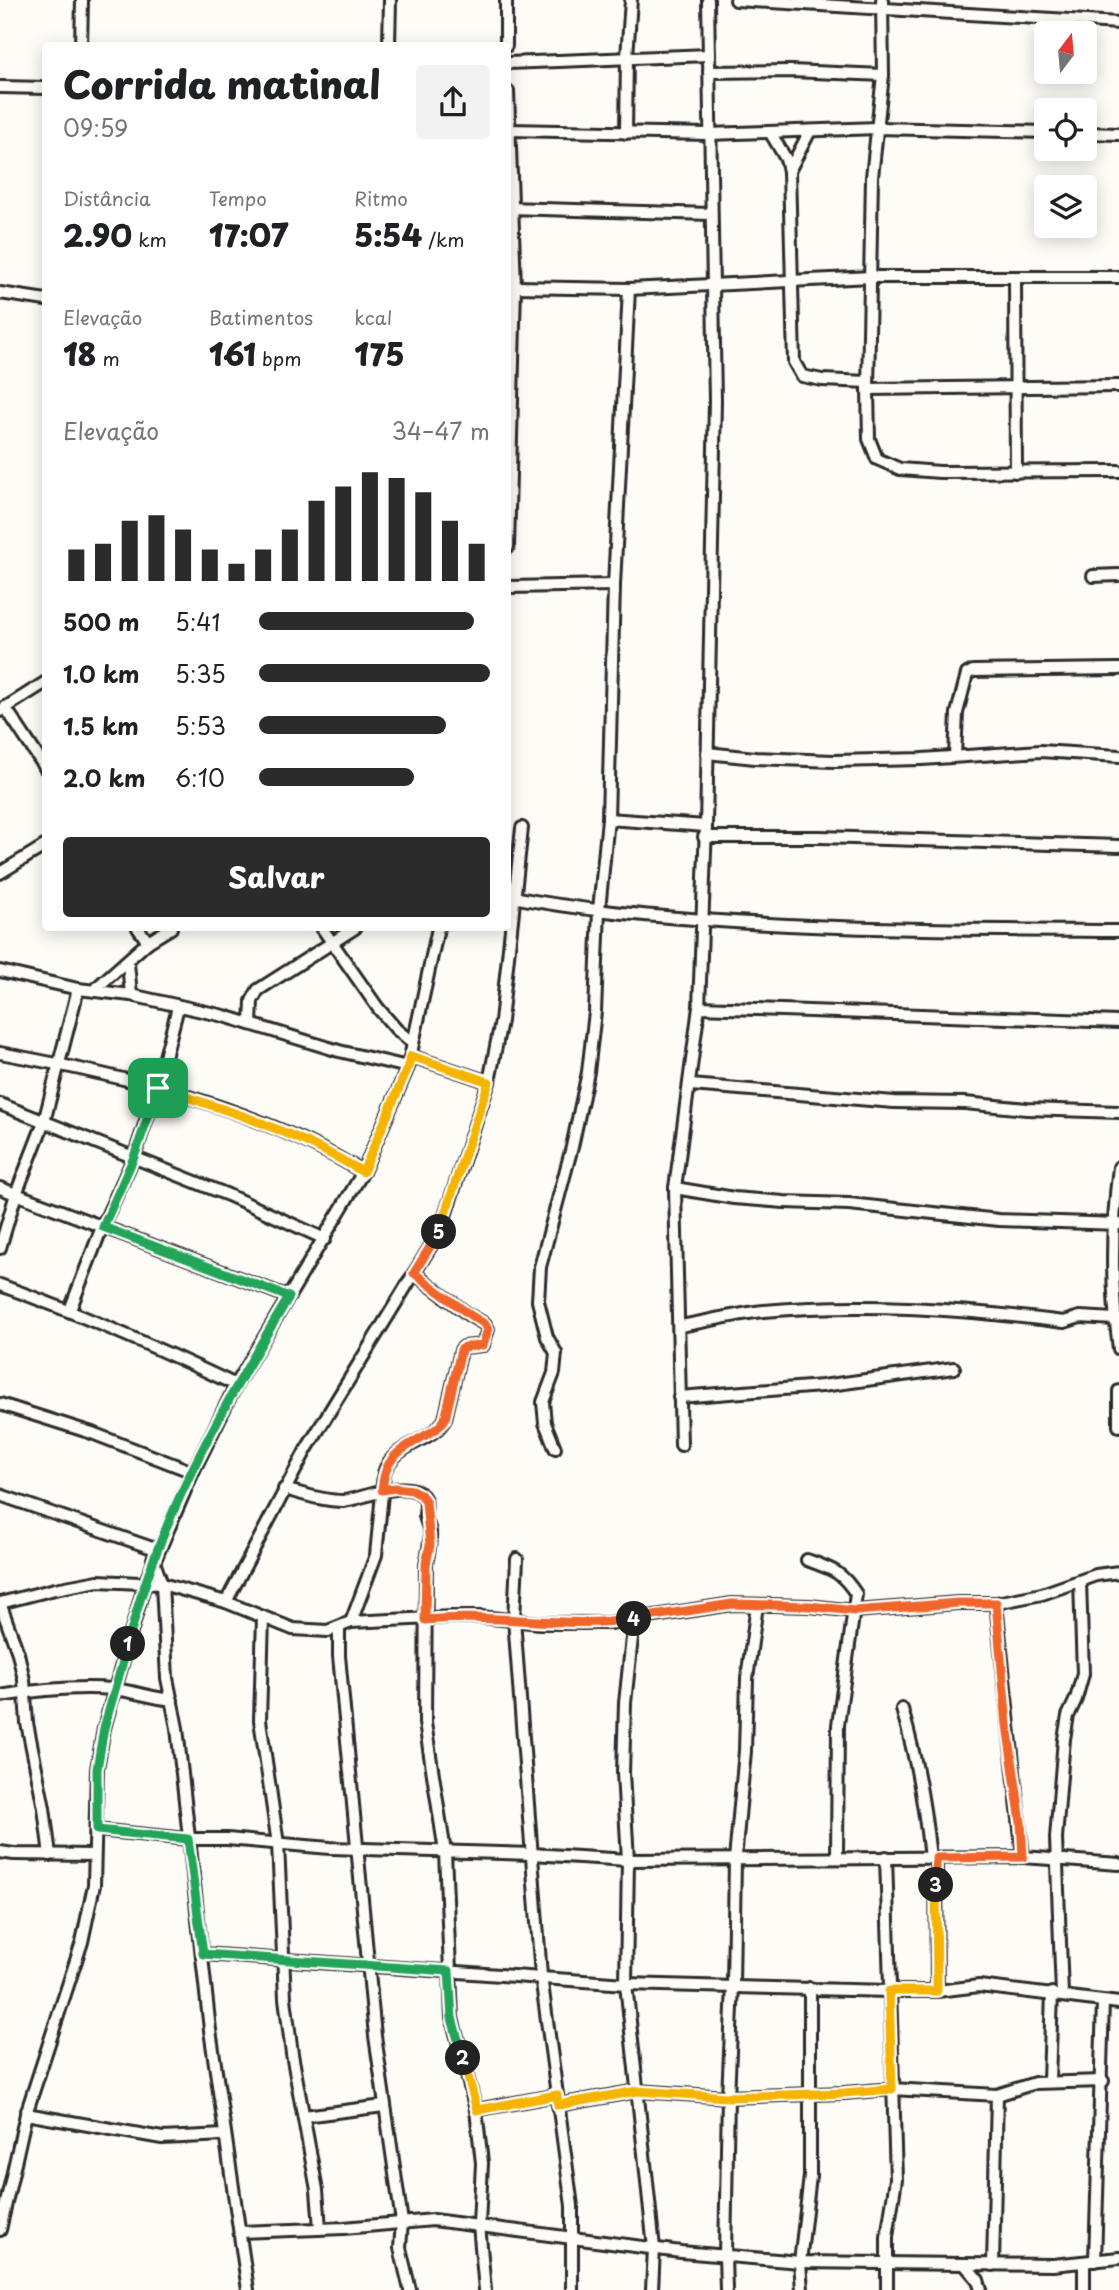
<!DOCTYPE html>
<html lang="pt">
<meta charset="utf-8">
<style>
:root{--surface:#fff;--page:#f2f2f2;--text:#202124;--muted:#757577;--accent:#2b2b2b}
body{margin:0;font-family:"Playpen Sans",sans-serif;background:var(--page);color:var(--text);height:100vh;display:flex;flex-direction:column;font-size:26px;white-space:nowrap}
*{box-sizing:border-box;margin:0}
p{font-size:23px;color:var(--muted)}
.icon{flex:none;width:38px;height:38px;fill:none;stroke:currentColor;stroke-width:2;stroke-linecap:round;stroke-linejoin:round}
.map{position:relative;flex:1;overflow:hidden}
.sheet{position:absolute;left:42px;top:42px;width:469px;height:889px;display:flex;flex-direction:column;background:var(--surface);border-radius:7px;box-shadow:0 4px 18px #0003}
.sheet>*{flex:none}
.needle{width:46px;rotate:16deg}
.fabs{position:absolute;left:1034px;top:21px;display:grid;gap:14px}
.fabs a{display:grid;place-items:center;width:63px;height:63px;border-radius:7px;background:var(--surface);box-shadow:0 4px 18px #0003;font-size:35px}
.pin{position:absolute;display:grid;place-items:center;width:60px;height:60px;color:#fff;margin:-30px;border-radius:14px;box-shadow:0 4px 10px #0006}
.km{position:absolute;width:35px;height:35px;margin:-18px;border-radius:50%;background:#222;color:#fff;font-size:19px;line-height:35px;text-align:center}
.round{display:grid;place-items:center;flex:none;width:74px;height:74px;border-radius:7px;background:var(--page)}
.summary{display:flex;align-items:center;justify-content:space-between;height:119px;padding:0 21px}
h1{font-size:38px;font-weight:800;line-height:52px}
.stats{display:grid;grid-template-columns:repeat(3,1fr);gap:10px;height:119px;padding:7px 21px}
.stats div{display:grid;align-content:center}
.stats b{font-size:30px;font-weight:800}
.stats small{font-size:19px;font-weight:400}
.stats p{font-size:19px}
.chart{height:196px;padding:14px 21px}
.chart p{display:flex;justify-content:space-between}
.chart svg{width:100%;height:126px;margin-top:7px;stroke:var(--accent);stroke-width:6}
.cta{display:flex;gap:14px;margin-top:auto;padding:14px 21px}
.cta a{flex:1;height:80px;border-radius:7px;background:var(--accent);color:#fff;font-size:28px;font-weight:800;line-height:80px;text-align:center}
ul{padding:0 21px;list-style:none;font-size:23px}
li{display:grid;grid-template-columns:112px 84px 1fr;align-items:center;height:52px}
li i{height:18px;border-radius:9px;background:var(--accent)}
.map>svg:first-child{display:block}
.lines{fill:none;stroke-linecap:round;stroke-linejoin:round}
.street-casing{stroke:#2b2b2b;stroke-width:16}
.street{stroke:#fdfcf7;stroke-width:10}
.split-1-casing{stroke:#fff;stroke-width:14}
.split-2-casing{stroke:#fff;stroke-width:14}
.split-3-casing{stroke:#fff;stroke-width:14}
.split-4-casing{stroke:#fff;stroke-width:14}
.split-5-casing{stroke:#fff;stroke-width:14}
.split-6-casing{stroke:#fff;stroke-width:14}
.split-1{stroke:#22a559;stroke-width:9}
.split-2{stroke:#22a559;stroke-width:9}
.split-3{stroke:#f5b400;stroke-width:9}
.split-4{stroke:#f0652b;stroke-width:9}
.split-5{stroke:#f0652b;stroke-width:9}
.split-6{stroke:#f5b400;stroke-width:9}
</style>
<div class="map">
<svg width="1119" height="2290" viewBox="0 0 1119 2290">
<rect width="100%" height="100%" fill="#fdfcf7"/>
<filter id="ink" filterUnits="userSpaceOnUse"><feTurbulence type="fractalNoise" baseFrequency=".0143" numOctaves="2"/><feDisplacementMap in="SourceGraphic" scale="14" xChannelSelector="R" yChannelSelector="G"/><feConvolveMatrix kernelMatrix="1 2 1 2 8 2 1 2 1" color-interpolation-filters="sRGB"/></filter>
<g filter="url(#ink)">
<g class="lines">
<g class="street-casing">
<g id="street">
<path d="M736,0l383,23"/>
<path d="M882,0l1,75 -11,102 -4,212 1,50 8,20 23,10 40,3 179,-1"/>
<path d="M81,46l1,-46"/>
<path d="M389,46l1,-46"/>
<path d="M506,46v-46"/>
<path d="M508,63l201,-8"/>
<path d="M709,72l82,-1 92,4"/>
<path d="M0,87l46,1"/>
<path d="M508,91l7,196 -7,260"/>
<path d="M508,130l201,4 168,-6 169,4"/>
<path d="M770,132l16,27 3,12 5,191 8,14 20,4 46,2"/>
<path d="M626,133l1,-76 4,-57"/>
<path d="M1085,133l34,1"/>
<path d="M789,171l21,-40"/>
<path d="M508,208l203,6"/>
<path d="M1015,278l1,194"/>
<path d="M515,287l114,2 243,-12h247"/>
<path d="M0,293l46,7"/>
<path d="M868,389l251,-3"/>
<path d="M1093,576l26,-1"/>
<path d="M508,587l106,-2"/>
<path d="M5,707l41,62"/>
<path d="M0,711l46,-29"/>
<path d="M707,753l48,5 79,3 88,-2 118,-8 79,5"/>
<path d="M955,756l2,-43 10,-39 6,-3 146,-2"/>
<path d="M608,819l98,7"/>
<path d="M704,837h116l299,9"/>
<path d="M0,873l46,-28"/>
<path d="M508,896c69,14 140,20 211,25 133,9 267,9 400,10"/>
<path d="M138,928l10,14"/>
<path d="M322,928l56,80 18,21 17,14"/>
<path d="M128,963l3,32"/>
<path d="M0,971l78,18 53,6 93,21 115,35 69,16"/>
<path d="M94,990l54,-48 23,-14"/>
<path d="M699,1007l420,15"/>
<path d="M251,1024l1,-23 6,-11 97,-62"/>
<path d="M0,1053c125,23 253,53 363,119"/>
<path d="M411,1056l78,26"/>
<path d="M691,1085l203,17 71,1 62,6 92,3"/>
<path d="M0,1104l228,91 97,44"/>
<path d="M1119,1167c-8,61 -8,121 0,182"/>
<path d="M0,1188l289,109"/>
<path d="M675,1188l59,10 50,4 65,2 150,16 120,4"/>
<path d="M0,1248l16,-54 28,-72 34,-133"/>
<path d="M0,1285c81,29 158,63 236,100"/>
<path d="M70,1310l32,-83 32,-70 23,-69 21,-81"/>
<path d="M680,1326c28,-5 56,-12 84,-15 101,-9 200,-2 300,11l16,-5 35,2"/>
<path d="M1119,1391v35"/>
<path d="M679,1397l143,-11 132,-18"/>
<path d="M0,1404l92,29 101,39"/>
<path d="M681,1445l-6,-257 24,-181 7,-181 9,-425 -7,-401"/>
<path d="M555,1448l-10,-25 -2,-21 11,-29 2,-20 -9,-16 -9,-36 2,-34 32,-120 16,-75 7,-60 4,-102 9,-91 6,-234 15,-296"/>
<path d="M284,1489c19,5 39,12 59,12 18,-1 71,-27 82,-1 2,5 0,11 0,16 1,5 4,10 5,16 1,11 -2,22 -4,32l-1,159 20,129 7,166 24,92 6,53 -3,62 6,65"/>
<path d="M0,1495l158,55"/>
<path d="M153,1559l9,25 5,94 10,50 33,302 38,260"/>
<path d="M517,1559l-3,60 27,357 31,230v84"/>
<path d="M807,1560c25,9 34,11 49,34l-18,131 -1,132"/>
<path d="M226,1602l80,-152 134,-219 49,-149 12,-61 21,-193"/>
<path d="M996,1603l27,254"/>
<path d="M263,1617l-3,103 18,124 7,154 7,56 25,136 3,38"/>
<path d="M634,1619l-9,84 -2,70 5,87 -2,124 28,264 -2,42"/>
<path d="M351,1622l25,-67 8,-82c10,-31 47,-29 61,-54l16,-69 3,-3 19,-2 5,-16 -3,-5 -16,-9 -55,-42"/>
<path d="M339,1627v29l36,380 27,186 -2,26 10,42"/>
<path d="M0,1696c37,-6 75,-10 113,-7 20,2 39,9 59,11"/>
<path d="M902,1709c14,48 23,99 28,149"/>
<path d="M97,1830l91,9h39l103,9 202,6 96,6 395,-3 96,7"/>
<path d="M0,1852l14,2 80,1"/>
<path d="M50,1855l-6,-47 -17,-85 -3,-43 -6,-27 -18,-50 55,-14 43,-8 64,3 64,18 67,27 35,2 23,-9 100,-5h30l59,6h70l122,-19 77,2 46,5 103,-8h38l46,-9 54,-19 23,-3"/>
<path d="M886,1857l10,322 -9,58v53"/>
<path d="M936,1858l1,133"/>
<path d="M203,1954l423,30 263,7h48l42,-5 140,17"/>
<path d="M1062,1994l-6,-156 8,-99 4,-23 8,-17 7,-25 -3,-93"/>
<path d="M1049,2081l3,-88"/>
<path d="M997,2095l38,-12 68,-2"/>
<path d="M558,2105l79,-14 91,6 116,-4 48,-4 105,6 -4,170"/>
<path d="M476,2110l81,-15"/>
<path d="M26,2114l136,24 63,-3"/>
<path d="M304,2116l80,-10"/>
<path d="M0,2230l26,-116 56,-172 12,-57 3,-116 7,-41 41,-145 48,-111 43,-87 127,-213 45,-105 30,-139"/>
<path d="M241,2232l103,-4 89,-8 248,32 119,10 253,3 66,-7"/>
<path d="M1095,2261l8,-259"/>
<path d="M966,2266l12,14 3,10"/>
<path d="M726,2290l-1,-35 3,-158 5,-112 2,-125 10,-109 2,-72 10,-74"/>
<path d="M802,2290l-2,-28 10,-86v-188"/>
<path d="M1084,2290v-27"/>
</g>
</g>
<use href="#street" class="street"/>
</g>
</g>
<g class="lines" filter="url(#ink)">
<g class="split-1-casing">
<path id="split-1" d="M128,1644c29,-123 96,-240 161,-347l-186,-70 31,-70 24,-69"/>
</g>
<g class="split-2-casing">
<path id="split-2" d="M128,1644l-24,84 -7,41v61l91,9 15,115 246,17 3,47 11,40"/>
</g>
<g class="split-3-casing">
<path id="split-3" d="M463,2058l14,52 80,-15 1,10 79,-14 90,6 117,-4 48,-4 -3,-98h48l-1,-106"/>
</g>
<g class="split-4-casing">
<path id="split-4" d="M634,1619l98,-15 77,2 46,5 103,-8h38l11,122 14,97 2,35 -87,1v27"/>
</g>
<g class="split-5-casing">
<path id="split-5" d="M439,1232l-25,41 56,42 15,9 3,5 -5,16 -19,2 -3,3 -16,69c-6,10 -12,12 -21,17 -27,16 -39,21 -42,54l13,-2 17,2 9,5 5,7 4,43 -4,19 -1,56c70,-7 139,9 209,-1"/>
</g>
<g class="split-6-casing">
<path id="split-6" d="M158,1088c74,23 138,44 205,84l45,-105 3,-11 78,26 -50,150"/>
</g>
<use href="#split-1" class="split-1"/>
<use href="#split-2" class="split-2"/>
<use href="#split-3" class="split-3"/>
<use href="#split-4" class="split-4"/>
<use href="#split-5" class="split-5"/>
<use href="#split-6" class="split-6"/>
</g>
</svg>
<div class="fabs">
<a><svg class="needle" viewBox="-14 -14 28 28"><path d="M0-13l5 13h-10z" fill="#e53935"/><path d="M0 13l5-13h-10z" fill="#757577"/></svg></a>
<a><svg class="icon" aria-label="locate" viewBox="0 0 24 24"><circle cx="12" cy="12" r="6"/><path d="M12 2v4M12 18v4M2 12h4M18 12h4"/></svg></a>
<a><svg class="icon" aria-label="layers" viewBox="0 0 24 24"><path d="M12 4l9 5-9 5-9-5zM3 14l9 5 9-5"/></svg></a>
</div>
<div class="pin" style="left:158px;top:1088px;background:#1e9e55"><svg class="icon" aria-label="arrive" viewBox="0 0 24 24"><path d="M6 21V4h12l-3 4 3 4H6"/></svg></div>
<b class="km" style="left:128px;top:1644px">1</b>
<b class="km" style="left:463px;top:2058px">2</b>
<b class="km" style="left:936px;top:1885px">3</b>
<b class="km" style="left:634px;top:1619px">4</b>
<b class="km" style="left:439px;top:1232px">5</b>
<section class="sheet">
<div class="summary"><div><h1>Corrida matinal</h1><p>09:59</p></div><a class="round"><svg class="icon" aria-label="share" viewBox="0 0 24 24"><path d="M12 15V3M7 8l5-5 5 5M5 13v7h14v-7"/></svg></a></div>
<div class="stats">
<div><p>Distância</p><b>2.90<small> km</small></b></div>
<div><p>Tempo</p><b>17:07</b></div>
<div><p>Ritmo</p><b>5:54<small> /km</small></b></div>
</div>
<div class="stats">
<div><p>Elevação</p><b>18<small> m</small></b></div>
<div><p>Batimentos</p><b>161<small> bpm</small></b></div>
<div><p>kcal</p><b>175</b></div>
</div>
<div class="chart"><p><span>Elevação</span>34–47 m</p>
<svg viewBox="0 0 160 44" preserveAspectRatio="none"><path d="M5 44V33M15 44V31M25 44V23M35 44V21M45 44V26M55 44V33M65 44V38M75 44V33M85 44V26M95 44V16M105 44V11M115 44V6M125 44V8M135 44V13M145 44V23M155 44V31"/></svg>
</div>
<ul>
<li><b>500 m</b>5:41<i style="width:93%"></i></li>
<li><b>1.0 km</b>5:35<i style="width:100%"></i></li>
<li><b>1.5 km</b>5:53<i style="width:81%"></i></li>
<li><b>2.0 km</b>6:10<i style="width:67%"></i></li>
</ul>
<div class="cta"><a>Salvar</a></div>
</section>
</div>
